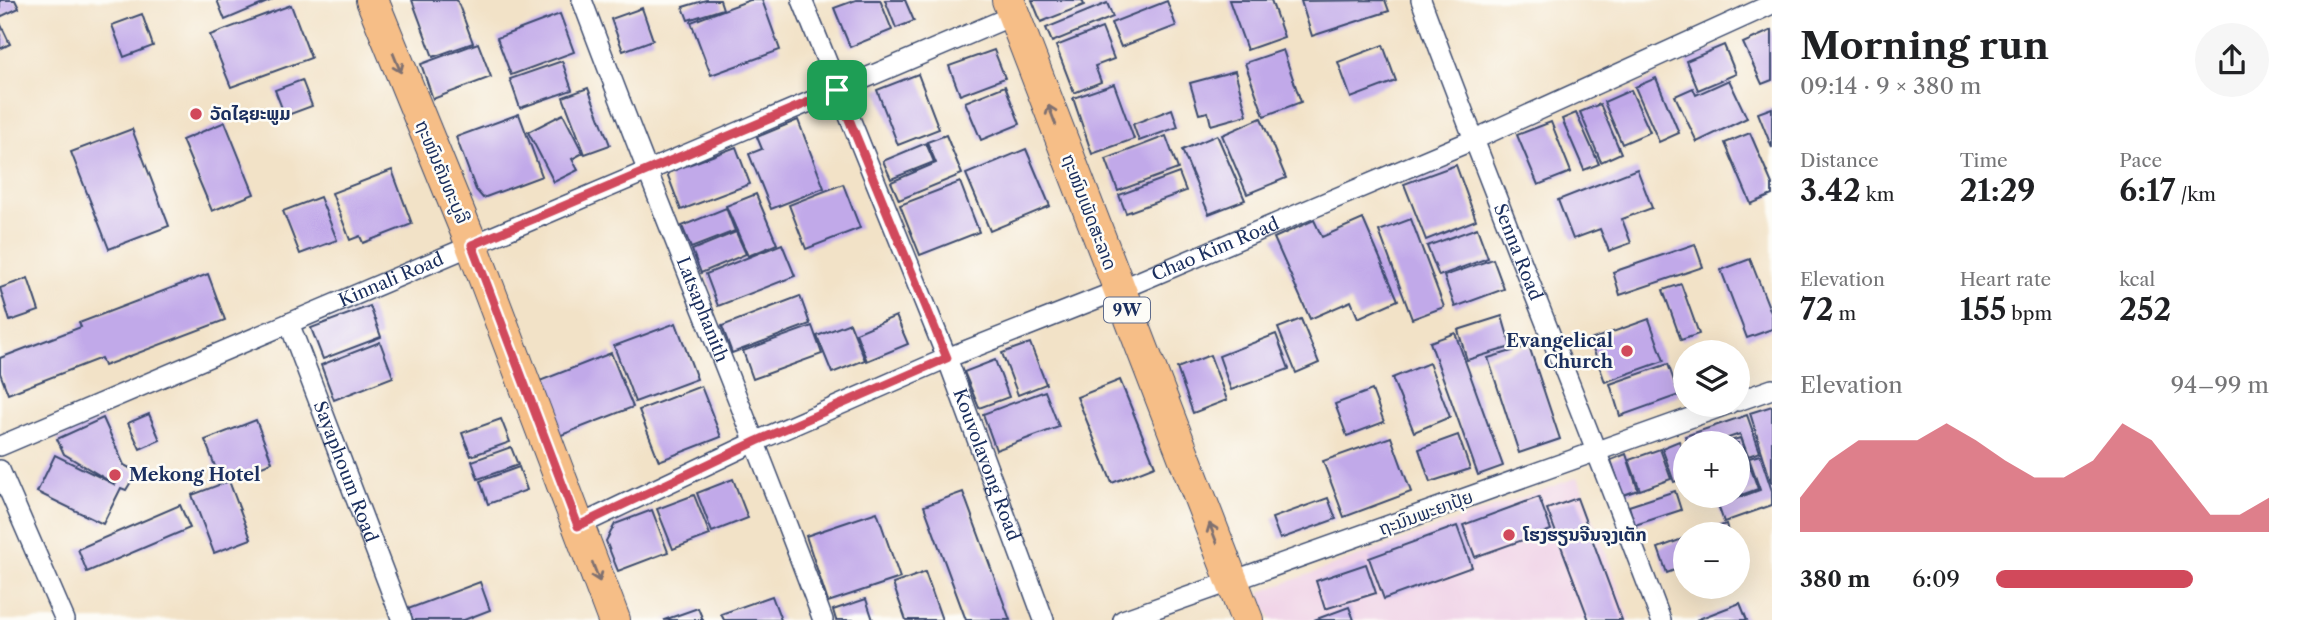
<!DOCTYPE html>
<meta charset="utf-8">
<style>
:root{--surface:#fff;--page:#f6f6f6;--text:#202124;--muted:#757577;--accent:#d1495b}
body{margin:0;font-family:"Libre Caslon Text","Noto Sans Lao",serif;background:var(--page);color:var(--text);height:100vh;display:flex;flex-direction:column;font-size:26px;white-space:nowrap}
*{box-sizing:border-box;margin:0}
p{font-size:23px;color:var(--muted)}
.icon{flex:none;width:38px;height:38px;fill:none;stroke:currentColor;stroke-width:2;stroke-linecap:round;stroke-linejoin:round}
.map{position:relative;flex:1;overflow:hidden}
.side{display:flex;flex-direction:column;background:var(--surface);width:525px}
.side>*{flex:none}
.controls{position:absolute;left:1673px;top:340px;display:grid;gap:14px}
.controls a{display:grid;place-items:center;width:77px;height:77px;border-radius:50%;background:var(--surface);box-shadow:0 7px 28px #0002;font-size:35px}
.pin{position:absolute;display:grid;place-items:center;width:60px;height:60px;color:#fff;margin:-30px;border-radius:14px;box-shadow:0 4px 10px #0006}
.round{display:grid;place-items:center;flex:none;width:74px;height:74px;border-radius:37px;background:var(--page)}
.headline{display:flex;align-items:center;justify-content:space-between;height:119px;padding:0 28px}
h1{font-size:38px;font-weight:800;line-height:52px}
.stats{display:grid;grid-template-columns:repeat(3,1fr);gap:10px;height:119px;padding:7px 28px}
.stats div{display:grid;align-content:center}
.stats b{font-size:30px;font-weight:800}
.stats small{font-size:19px;font-weight:400}
.stats p{font-size:19px}
.chart{height:196px;padding:14px 28px}
.chart p{display:flex;justify-content:space-between}
.chart svg{width:100%;height:126px;margin-top:7px;fill:var(--accent);opacity:.7}
ul{padding:0 28px;list-style:none;font-size:23px}
li{display:grid;grid-template-columns:112px 84px 1fr;align-items:center;height:52px}
li i{height:18px;border-radius:9px;background:var(--accent)}
main{display:flex;flex:1;min-height:0}
.map>svg:first-child{display:block}
.built{fill:#efd0e6}
.building{fill:#c1a9e9}
.lines{fill:none;stroke-linecap:round;stroke-linejoin:round}
.street-casing{stroke:#3b4a6e;stroke-width:22}
.primary-casing{stroke:#3b4a6e;stroke-width:34}
.street{stroke:#fff;stroke-width:19}
.primary{stroke:#f6be87;stroke-width:32}
.oneway{stroke:#7e6f70}
.route-casing{stroke:#fff;stroke-width:14}
.route{stroke:#d1495b;stroke-width:9}
.poi-dot{fill:#d1495b;stroke:#fdfcf7;stroke-width:2.5}
.labels{text-anchor:middle;dominant-baseline:central;stroke-width:5;stroke-linejoin:round;paint-order:stroke}
.shield{fill:#fdfcf7;stroke:#5f6c8c;stroke-width:2}
.shield-label{font-size:16px;font-weight:bold;fill:#1b2f5e}
.poi-label{font-size:18px;font-weight:bold;fill:#1b2f5e;stroke:#fdfcf7;text-anchor:start}
.street-label{font-size:18px;fill:#1b2f5e;stroke:#fdfcf7}
</style>
<main>
<div class="map">
<svg width="1772" height="620" viewBox="0 0 1772 620">
<rect width="100%" height="100%" fill="#fdfcf7"/>
<filter id="ink" filterUnits="userSpaceOnUse"><feTurbulence type="fractalNoise" baseFrequency=".0143" numOctaves="2"/><feDisplacementMap in="SourceGraphic" scale="14" xChannelSelector="R" yChannelSelector="G"/><feConvolveMatrix kernelMatrix="1 2 1 2 8 2 1 2 1" color-interpolation-filters="sRGB"/></filter>
<filter id="wash" filterUnits="userSpaceOnUse"><feTurbulence type="fractalNoise" baseFrequency=".00686" numOctaves="4" result="noise"/><feDisplacementMap in="SourceGraphic" scale="28" xChannelSelector="R" yChannelSelector="G"/><feGaussianBlur stdDeviation="1.57" result="paint"/><feColorMatrix in="noise" values="0 0 0 0 0 0 0 0 0 0 0 0 0 0 0 0 0 1.4 0 .05"/><feComposite in="paint" operator="in"/></filter>
<g filter="url(#wash)">
<rect width="100%" height="100%" fill="#f2e2c7"/>
<path class="built" d="M1578,477l52,143h-359l-11,-28z"/>
<g id="blocks">
<g class="building">
<path d="M0,0h15l4,8 -19,9z"/>
<path d="M217,0h55l-47,20z"/>
<path d="M412,0h45l16,43 -40,14z"/>
<path d="M706,0h14l3,9 -35,11 -5,-13z"/>
<path d="M750,0h12l18,50 -69,25 -20,-53z"/>
<path d="M856,0h24l12,30 -42,17 -16,-39z"/>
<path d="M885,0h20l9,21 -18,7z"/>
<path d="M1032,0h50l2,5 -43,17z"/>
<path d="M1229,0h42l13,37 -37,13z"/>
<path d="M1385,0l4,11 -77,25 -11,-35z"/>
<path d="M1167,1l9,25 -55,21 -10,-24z"/>
<path d="M1107,3l6,14 -61,25 -6,-14z"/>
<path d="M291,5l20,53 -80,29 -21,-52z"/>
<path d="M642,8l11,32 -30,11 -12,-32z"/>
<path d="M142,14l11,32 -29,11 -12,-32z"/>
<path d="M560,14l14,38 -63,23 -14,-37z"/>
<path d="M0,23l10,21 -10,5z"/>
<path d="M1102,28l12,31 -19,7 6,16 -27,11 -18,-47z"/>
<path d="M1772,30v50l-10,4 -19,-41z"/>
<path d="M478,43l13,34 -58,22 -12,-35z"/>
<path d="M1383,45l13,36 -45,17 -13,-36z"/>
<path d="M1724,45l12,29 -38,16 -12,-29z"/>
<path d="M994,50l11,28 -45,17 -11,-29z"/>
<path d="M1283,50l18,52 -37,14 -19,-53z"/>
<path d="M562,61l10,29 -52,18 -10,-29z"/>
<path d="M1235,71l12,44 -36,10 -3,-13 -9,2 -9,-31z"/>
<path d="M918,74l21,55 -41,16 -21,-55z"/>
<path d="M1656,78l23,55 -20,9 -24,-55z"/>
<path d="M302,80l10,26 -27,10 -10,-26z"/>
<path d="M1729,80l18,38 -50,24 -22,-46 18,-8 3,7z"/>
<path d="M1114,84l20,55 -42,15 -19,-56z"/>
<path d="M1005,86l15,38 -39,16 -16,-38z"/>
<path d="M588,88l22,57 -25,9 -22,-57z"/>
<path d="M1631,90l19,42 -28,12 -18,-42z"/>
<path d="M1600,104l21,49 -20,9 -21,-50z"/>
<path d="M1772,108v40l-14,-35z"/>
<path d="M1172,109l6,18 -39,14 -6,-17z"/>
<path d="M1576,113l23,51 -15,6 -22,-51z"/>
<path d="M519,114l23,62 -59,22 -7,-8 -20,-53z"/>
<path d="M563,114l20,39 -11,6 6,11 -24,12 -26,-50z"/>
<path d="M1261,118l25,60 -39,16 -25,-59z"/>
<path d="M798,120l26,68 -53,21 -22,-55 13,-5 -5,-12z"/>
<path d="M225,122l29,72 -42,17 -30,-71z"/>
<path d="M1551,122l20,50 -33,13 -21,-50z"/>
<path d="M132,129l37,97 -60,23 -38,-97z"/>
<path d="M1750,133l22,51v11l-21,9 -26,-61z"/>
<path d="M946,135l16,39 -63,26 -8,-18 45,-19 -9,-21z"/>
<path d="M1217,135l28,65 -36,14 -27,-64z"/>
<path d="M1166,136l12,33 -60,22 -12,-32z"/>
<path d="M926,143l8,19 -43,17 -8,-18z"/>
<path d="M736,147l14,37 -69,26 -14,-37z"/>
<path d="M1026,149l24,57 -60,25 -24,-57z"/>
<path d="M1456,165l20,55 -50,20 -22,-56z"/>
<path d="M1637,169l15,39 -30,11 9,24 -22,8 -9,-22 -27,10 -15,-39z"/>
<path d="M392,170l20,54 -49,19 -3,-7 -10,4 -18,-47z"/>
<path d="M1179,173l7,18 -60,22 -7,-18z"/>
<path d="M960,182l19,50 -59,23 -20,-50z"/>
<path d="M843,184l17,44 -54,21 -17,-44z"/>
<path d="M756,194l21,50 -29,12 -22,-50z"/>
<path d="M320,197l17,43 -37,14 -17,-43z"/>
<path d="M726,208l9,23 -44,17 -9,-22z"/>
<path d="M1363,219l35,81 -40,18 -7,-17 -41,18 -36,-81 40,-18 8,17z"/>
<path d="M1411,219l33,88 -32,12 -33,-88z"/>
<path d="M1477,228l11,30 -49,18 -12,-30z"/>
<path d="M736,232l10,22 -45,19 -9,-23z"/>
<path d="M782,244l13,32 -77,30 -12,-32z"/>
<path d="M1695,244l8,23 -83,28 -7,-23z"/>
<path d="M1493,259l11,30 -49,18 -11,-31z"/>
<path d="M1750,259l22,56v14l-25,9 -26,-68z"/>
<path d="M208,274l17,46 -121,46 -3,-8 -93,36 -8,-21v-15l81,-31 -2,-4z"/>
<path d="M28,278l11,33 -29,10 -10,-33z"/>
<path d="M1681,284l18,50 -18,6 -18,-50z"/>
<path d="M800,296l10,28 -78,29 -10,-27z"/>
<path d="M370,306l11,31 -58,22 -12,-31z"/>
<path d="M896,316l12,28 -41,17 -11,-28z"/>
<path d="M1502,316l9,31 -44,13 -9,-30z"/>
<path d="M1301,319l18,44 -23,10 -18,-45z"/>
<path d="M1649,319l15,42 -59,21 -15,-42z"/>
<path d="M676,323l21,56 -62,23 -21,-56z"/>
<path d="M850,323l15,37 -33,13 -15,-37z"/>
<path d="M812,326l10,28 -69,25 -10,-28z"/>
<path d="M1455,333l48,133 -25,9 -48,-133z"/>
<path d="M1276,334l13,35 -58,21 -12,-34z"/>
<path d="M380,342l13,35 -59,23 -13,-35z"/>
<path d="M1030,343l16,41 -28,11 -16,-42z"/>
<path d="M1529,346l31,93 -41,14 -31,-95z"/>
<path d="M611,353l22,54 -74,29 -22,-54z"/>
<path d="M1210,355l17,45 -34,13 -16,-45z"/>
<path d="M995,360l14,37 -30,11 -15,-36z"/>
<path d="M1429,363l21,54 -36,15 -22,-54z"/>
<path d="M1668,364l11,31 -59,21 -10,-32z"/>
<path d="M1120,380l35,86 -43,17 -35,-86z"/>
<path d="M701,386l20,51 -62,24 -20,-51z"/>
<path d="M1372,390l12,32 -37,14 -12,-32z"/>
<path d="M1045,391l14,36 -63,23 -13,-36z"/>
<path d="M1772,406v76h-1l-21,-69z"/>
<path d="M149,414l11,26 -20,9 -12,-26z"/>
<path d="M1747,415l13,37 -12,4 -8,-22 -27,9h-25l-3,-7z"/>
<path d="M103,418l21,47 13,7 -11,18 -5,-2 -18,36 -66,-32 18,-37 61,30 -52,-31 -7,-15z"/>
<path d="M501,419l9,23 -39,14 -9,-23z"/>
<path d="M256,420l16,42 -51,20 -16,-42z"/>
<path d="M1458,435l12,34 -40,13 -11,-33z"/>
<path d="M1391,437l20,55 -67,25 -21,-56z"/>
<path d="M1740,438l18,51 -48,17 -4,-11h32v-52l-11,-1z"/>
<path d="M1679,441l6,16v21l-11,4 -12,-34z"/>
<path d="M511,447l7,18 -40,14 -6,-18z"/>
<path d="M1660,449l11,30 -31,11 -11,-30z"/>
<path d="M1626,454l12,36 -15,5 -12,-35z"/>
<path d="M1760,455l12,36v14l-48,17 -6,-17 42,-15 -11,-32z"/>
<path d="M519,467l8,23 -39,14 -8,-23z"/>
<path d="M733,479l15,39 -36,14 -15,-39z"/>
<path d="M229,481l22,58 -37,14 -22,-58z"/>
<path d="M1675,491l6,19 -46,15 -6,-19z"/>
<path d="M963,492l47,128h-44l-42,-114z"/>
<path d="M694,495l16,40 -37,14 -16,-40z"/>
<path d="M1539,497l12,33 -76,27 -12,-32z"/>
<path d="M1328,498l8,21 -56,20 -8,-21z"/>
<path d="M1577,498l45,122h-33l-42,-111z"/>
<path d="M180,505l10,23 -103,44 -9,-23z"/>
<path d="M652,510l16,42 -50,19 -12,-30 9,-17z"/>
<path d="M877,512l23,66 -72,24 -22,-66z"/>
<path d="M1726,524l3,10h-30v-1z"/>
<path d="M1457,526l15,41 -88,32 -15,-41z"/>
<path d="M1685,538v28l-18,7 -9,-25z"/>
<path d="M1366,564l10,29 -51,16 -9,-28z"/>
<path d="M925,572l17,48h-36l-13,-36z"/>
<path d="M480,582l10,28 -26,10h-51l-5,-11z"/>
<path d="M772,596l9,24h-57l-3,-6z"/>
<path d="M866,599l7,21h-37l-3,-10z"/>
<path d="M1740,603l7,17h-51z"/>
<path d="M1349,607l5,13h-40z"/>
<path d="M698,608l5,12h-39z"/>
</g>
</g>
</g>
<g filter="url(#ink)">
<use href="#blocks" fill-opacity="0" stroke="#3b4a6e" stroke-width="2"/>
<g class="lines">
<g class="street-casing">
<g id="street">
<path id="s1" d="M582,0c77,208 164,412 241,620"/>
<path id="s2" d="M802,0l145,358 97,262"/>
<path id="s3" d="M1421,0c77,208 162,412 240,620"/>
<path id="s4" d="M289,323l113,297"/>
<path d="M1738,401l34,-12"/>
<path id="s5" d="M0,446l1014,-431"/>
<path d="M0,470l65,150"/>
<path id="s6" d="M578,526l179,-85 190,-83 172,-68 354,-150 299,-136"/>
<path d="M1123,620l606,-216"/>
</g>
</g>
<g class="primary-casing">
<g id="primary">
<path d="M372,0l100,245 142,375"/>
<path d="M1008,0l239,620"/>
</g>
</g>
<use href="#street" class="street"/>
<use href="#primary" class="primary"/>
</g>
<defs><path id="oneway-shaft" d="M-6 0H5M1.5-3L5.5 0L1.5 3" fill="none" stroke-width="1.6" stroke-linecap="round" stroke-linejoin="round" transform="scale(1.75)"/></defs>
<g class="oneway">
<use href="#oneway-shaft" transform="translate(397 63) rotate(68)"/>
<use href="#oneway-shaft" transform="translate(1052 115) rotate(-111)"/>
<use href="#oneway-shaft" transform="translate(1213 533) rotate(-111)"/>
<use href="#oneway-shaft" transform="translate(596 572) rotate(69)"/>
</g>
</g>
<g class="lines" filter="url(#ink)">
<g class="route-casing">
<path id="route" d="M837,90l110,268 -190,83 -179,85 -106,-281z"/>
</g>
<use href="#route" class="route"/>
</g>
<g class="poi-dot">
<circle cx="196" cy="114" r="7"/>
<circle cx="1627" cy="351" r="7"/>
<circle cx="115" cy="475" r="7"/>
<circle cx="1509" cy="535" r="7"/>
</g>
<g class="labels">
<rect class="shield" x="1104" y="297.5" width="46" height="25" rx="5"/>
<g class="shield-label">
<text x="1127" y="310">9W</text>
</g>
<g class="poi-label">
<text x="210" y="114">ວັດໄຊຍະພູມ</text>
<text x="1613" y="341" text-anchor="end">Evangelical<tspan x="1613" dy="21">Church</tspan></text>
<text x="129" y="475">Mekong Hotel</text>
<text x="1523" y="535">ໂຮງຮຽນຈີນຈຸງເຕັກ</text>
</g>
<g class="street-label">
<text transform="translate(442 172) rotate(67)">ຖະໜົນຄັນທະບູລີ</text>
<text transform="translate(1089 212) rotate(69)">ຖະໜົນເພັດສະລາດ</text>
<text stroke="none"><textPath href="#s6" startOffset="695">Chao Kim Road</textPath></text>
<text stroke="none"><textPath href="#s3" startOffset="270">Senna Road</textPath></text>
<text stroke="none"><textPath href="#s5" startOffset="425">Kinnali Road</textPath></text>
<text stroke="none"><textPath href="#s1" startOffset="332">Latsaphanith</textPath></text>
<text stroke="none"><textPath href="#s2" startOffset="500">Kouvolavong Road</textPath></text>
<text stroke="none"><textPath href="#s4" startOffset="159">Sayaphoum Road</textPath></text>
<text transform="translate(1426 513) rotate(-20)">ຖະນົນພະຍາປຸ້ຍ</text>
</g>
</g>
</svg>
<div class="controls">
<a><svg class="icon" aria-label="layers" viewBox="0 0 24 24"><path d="M12 4l9 5-9 5-9-5zM3 14l9 5 9-5"/></svg></a>
<a>+</a>
<a>−</a>
</div>
<div class="pin" style="left:837px;top:90px;background:#1e9e55"><svg class="icon" aria-label="arrive" viewBox="0 0 24 24"><path d="M6 21V4h12l-3 4 3 4H6"/></svg></div>
</div>
<section class="side">
<div class="headline"><div><h1>Morning run</h1><p>09:14 · 9 × 380 m</p></div><a class="round"><svg class="icon" aria-label="share" viewBox="0 0 24 24"><path d="M12 15V3M7 8l5-5 5 5M5 13v7h14v-7"/></svg></a></div>
<div class="stats">
<div><p>Distance</p><b>3.42<small> km</small></b></div>
<div><p>Time</p><b>21:29</b></div>
<div><p>Pace</p><b>6:17<small> /km</small></b></div>
</div>
<div class="stats">
<div><p>Elevation</p><b>72<small> m</small></b></div>
<div><p>Heart rate</p><b>155<small> bpm</small></b></div>
<div><p>kcal</p><b>252</b></div>
</div>
<div class="chart"><p><span>Elevation</span>94–99 m</p>
<svg viewBox="0 0 160 44" preserveAspectRatio="none"><path d="M0 44V32L10 19L20 12L30 12L40 12L50 6L60 12L70 19L80 25L90 25L100 19L110 6L120 12L130 25L140 38L150 38L160 32V44z"/></svg>
</div>
<ul>
<li><b>380 m</b>6:09<i style="width:72%"></i></li>
</ul>
</section>
</main>
